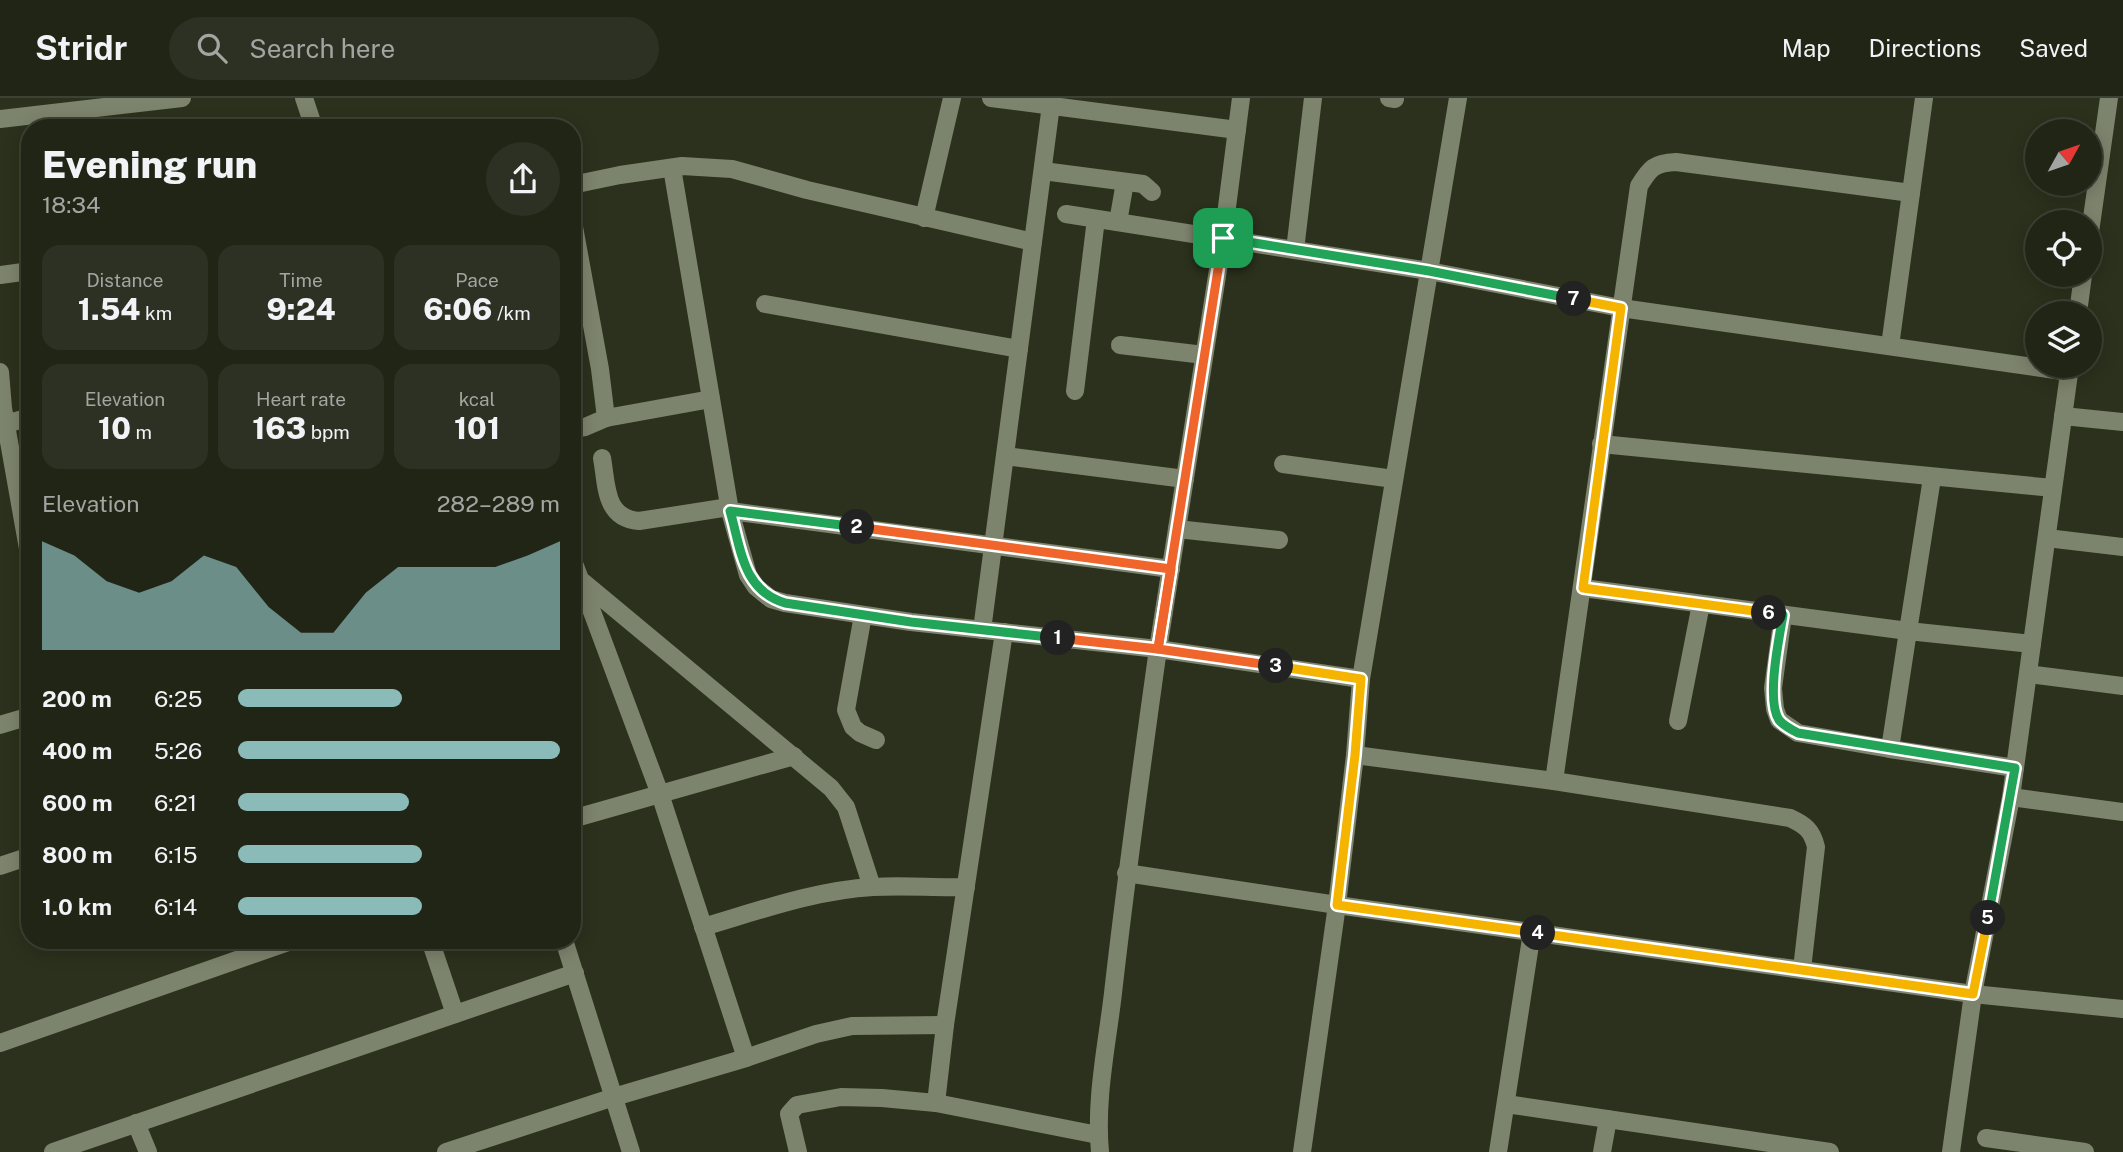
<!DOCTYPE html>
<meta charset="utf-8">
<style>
:root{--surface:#212516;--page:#2d3123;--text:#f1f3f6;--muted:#a2a5a1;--line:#3e4235;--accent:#8bbbb9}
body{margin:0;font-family:"Public Sans",sans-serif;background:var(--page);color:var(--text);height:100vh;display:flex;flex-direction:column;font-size:26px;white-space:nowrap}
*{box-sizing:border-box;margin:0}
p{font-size:23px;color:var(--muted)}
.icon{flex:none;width:38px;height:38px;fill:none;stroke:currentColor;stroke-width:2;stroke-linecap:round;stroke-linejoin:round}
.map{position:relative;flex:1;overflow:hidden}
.drawer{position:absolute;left:21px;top:21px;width:560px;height:830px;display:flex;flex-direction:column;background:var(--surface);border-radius:28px;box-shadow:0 4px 18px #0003,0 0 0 2px var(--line)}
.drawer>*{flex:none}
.needle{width:46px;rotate:50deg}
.tools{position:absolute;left:2025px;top:21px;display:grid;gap:14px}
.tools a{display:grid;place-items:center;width:77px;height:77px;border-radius:50%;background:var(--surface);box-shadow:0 4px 18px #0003,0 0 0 2px var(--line);font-size:35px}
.pin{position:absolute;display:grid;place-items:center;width:60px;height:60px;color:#fff;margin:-30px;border-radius:14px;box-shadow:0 4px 10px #0006}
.km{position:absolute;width:35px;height:35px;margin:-18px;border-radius:50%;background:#222;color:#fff;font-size:19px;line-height:35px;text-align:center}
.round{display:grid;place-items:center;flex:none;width:74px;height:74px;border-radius:37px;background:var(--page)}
.headline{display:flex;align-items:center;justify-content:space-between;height:119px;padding:0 21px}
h1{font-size:38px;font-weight:800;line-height:52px}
.stats{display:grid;grid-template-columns:repeat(3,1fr);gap:10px;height:119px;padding:7px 21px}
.stats div{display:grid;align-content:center;border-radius:18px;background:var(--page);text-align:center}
.stats b{font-size:30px;font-weight:800}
.stats small{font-size:19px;font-weight:400}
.stats p{font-size:19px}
.chart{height:196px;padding:14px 21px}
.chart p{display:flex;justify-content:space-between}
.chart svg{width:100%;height:126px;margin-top:7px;fill:var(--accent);opacity:.7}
ul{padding:0 21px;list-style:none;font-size:23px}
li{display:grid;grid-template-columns:112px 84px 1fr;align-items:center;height:52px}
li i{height:18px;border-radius:9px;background:var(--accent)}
header{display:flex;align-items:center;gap:42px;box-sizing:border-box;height:98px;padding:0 35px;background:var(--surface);border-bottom:2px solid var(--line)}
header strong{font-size:33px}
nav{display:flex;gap:38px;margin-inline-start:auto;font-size:24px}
.search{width:490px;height:63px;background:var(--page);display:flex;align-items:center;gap:18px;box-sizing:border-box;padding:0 24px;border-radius:38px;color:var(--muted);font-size:26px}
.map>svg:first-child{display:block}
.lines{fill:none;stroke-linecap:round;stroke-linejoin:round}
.minor{stroke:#7d846d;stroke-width:18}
.split-1-casing{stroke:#fff;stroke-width:14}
.split-2-casing{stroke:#fff;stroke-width:14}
.split-3-casing{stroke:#fff;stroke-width:14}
.split-4-casing{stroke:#fff;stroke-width:14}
.split-5-casing{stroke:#fff;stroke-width:14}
.split-6-casing{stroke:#fff;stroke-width:14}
.split-7-casing{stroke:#fff;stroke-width:14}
.split-8-casing{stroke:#fff;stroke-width:14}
.split-1{stroke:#f0652b;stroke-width:9}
.split-2{stroke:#22a559;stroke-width:9}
.split-3{stroke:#f0652b;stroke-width:9}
.split-4{stroke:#f5b400;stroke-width:9}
.split-5{stroke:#f5b400;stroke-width:9}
.split-6{stroke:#22a559;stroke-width:9}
.split-7{stroke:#f5b400;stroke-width:9}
.split-8{stroke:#22a559;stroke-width:9}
</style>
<header>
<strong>Stridr</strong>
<div class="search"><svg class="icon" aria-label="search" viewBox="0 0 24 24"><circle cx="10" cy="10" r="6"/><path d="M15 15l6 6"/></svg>Search here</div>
<nav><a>Map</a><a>Directions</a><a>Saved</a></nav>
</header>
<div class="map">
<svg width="2123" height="1054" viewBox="0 0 2123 1054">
<rect width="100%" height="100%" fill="#2c311d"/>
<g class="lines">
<g class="minor">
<path d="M304,0l10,30"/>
<path d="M991,0l246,32"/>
<path d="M1389,0l6,1"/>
<path d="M1458,0l-97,581 -6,76 -18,150 636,89 150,15"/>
<path d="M0,21l182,-21"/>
<path d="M672,70l58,343 18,64 8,12 15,12 14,4 126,19 247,27 65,-411 18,-140"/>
<path d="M1043,73l100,13 9,8"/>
<path d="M572,87l48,-10 62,-9 50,3 75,21 226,52"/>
<path d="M1066,116l363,57 192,37 448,64"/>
<path d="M572,118l28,153 6,49 -21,9 -13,2"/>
<path d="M924,120l28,-120"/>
<path d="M1118,124l7,-40"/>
<path d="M2090,134l19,-134"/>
<path d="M1295,152l18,-152"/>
<path d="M0,177l30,-4"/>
<path d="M765,206l254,45"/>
<path d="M2078,215l5,-38"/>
<path d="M1120,247l84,10"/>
<path d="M1890,248l34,-248"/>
<path d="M0,274l3,36 27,152"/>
<path d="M1075,293l21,-172"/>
<path d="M2063,318l60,6"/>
<path d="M606,320l105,-19"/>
<path d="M6,326l24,-7"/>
<path d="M1601,346l452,44"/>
<path d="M1005,358l180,23"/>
<path d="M602,360c5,27 2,60 37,63l90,-14"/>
<path d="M1283,366l111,15"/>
<path d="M730,413l441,58"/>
<path d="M1177,431l102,11"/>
<path d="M2047,440l76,9"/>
<path d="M572,460l88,236 86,264"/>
<path d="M583,484l248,206 15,19 26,80"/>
<path d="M1583,490l325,43 24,-153"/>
<path d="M863,517l-17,95 7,17 7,6 16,7"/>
<path d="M1783,517l-10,73 2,21 4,11 19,13 92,16"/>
<path d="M982,532l69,-525"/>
<path d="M2028,576l95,12"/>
<path d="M1678,623l23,-117"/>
<path d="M0,627l30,-9"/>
<path d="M1355,657l199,26 236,37c15,7 22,12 26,29l-14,122"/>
<path d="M2015,670l-125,-19 18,-118 124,13"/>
<path d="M1554,683c30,-198 55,-397 85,-595 11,-18 15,-23 37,-24l235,31"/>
<path d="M2011,699l112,15"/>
<path d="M572,721l222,-63"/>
<path d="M0,768l30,-10"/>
<path d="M1126,775l211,32 -35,247"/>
<path d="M703,829c55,-16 113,-37 170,-40 31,-2 62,1 93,0"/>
<path d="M430,842l25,74"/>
<path d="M564,842l67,212"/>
<path d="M0,945l294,-103"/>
<path d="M936,1005l9,-78 59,-393"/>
<path d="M1506,1006l324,48"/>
<path d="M136,1025l12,29"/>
<path d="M1986,1040l99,14"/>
<path d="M53,1054l522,-179"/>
<path d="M446,1054l168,-55 132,-39 70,-24 36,-8 93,-1"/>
<path d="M798,1054l-9,-38 8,-9 44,-8 41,1 54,5 162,32"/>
<path d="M1100,1054c-5,-53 7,-107 13,-159 13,-115 29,-230 45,-344l203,30"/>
<path d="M1498,1054l34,-220"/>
<path d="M1602,1054l6,-33"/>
<path d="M1951,1054l22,-158 38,-197 59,-431"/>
</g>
</g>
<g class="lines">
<g class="split-1-casing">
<path id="split-1" d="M1058,540l100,11 65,-411"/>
</g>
<g class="split-2-casing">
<path id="split-2" d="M857,429l-127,-16c11,37 12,79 55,92l126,19 147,16"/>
</g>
<g class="split-3-casing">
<path id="split-3" d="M857,429l314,42 -13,80 118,17"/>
</g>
<g class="split-4-casing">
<path id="split-4" d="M1276,568l85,13 -6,76 -18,150 201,28"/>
</g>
<g class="split-5-casing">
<path id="split-5" d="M1538,835l435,61 15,-76"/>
</g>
<g class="split-6-casing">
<path id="split-6" d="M1769,515l14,2c-4,24 -17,85 -4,105 5,6 13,10 19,13l217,35 -27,150"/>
</g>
<g class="split-7-casing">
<path id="split-7" d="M1574,201l47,9 -38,280 186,25"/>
</g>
<g class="split-8-casing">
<path id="split-8" d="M1223,140l206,33 145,28"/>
</g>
<use href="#split-1" class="split-1"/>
<use href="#split-2" class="split-2"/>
<use href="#split-3" class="split-3"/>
<use href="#split-4" class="split-4"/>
<use href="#split-5" class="split-5"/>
<use href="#split-6" class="split-6"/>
<use href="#split-7" class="split-7"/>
<use href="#split-8" class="split-8"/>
</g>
</svg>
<div class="tools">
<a><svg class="needle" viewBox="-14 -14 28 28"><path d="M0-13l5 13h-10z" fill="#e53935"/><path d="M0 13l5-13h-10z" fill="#a2a5a1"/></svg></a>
<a><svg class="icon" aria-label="locate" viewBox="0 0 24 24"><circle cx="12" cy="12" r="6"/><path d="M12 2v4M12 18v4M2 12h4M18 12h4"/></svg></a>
<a><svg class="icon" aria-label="layers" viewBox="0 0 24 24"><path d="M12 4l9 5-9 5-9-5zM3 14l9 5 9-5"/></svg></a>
</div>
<div class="pin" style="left:1223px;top:140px;background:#1e9e55"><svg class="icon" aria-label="arrive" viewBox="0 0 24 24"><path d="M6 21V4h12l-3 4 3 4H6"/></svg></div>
<b class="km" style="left:1058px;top:540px">1</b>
<b class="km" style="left:857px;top:429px">2</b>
<b class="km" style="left:1276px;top:568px">3</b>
<b class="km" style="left:1538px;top:835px">4</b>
<b class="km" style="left:1988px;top:820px">5</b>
<b class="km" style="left:1769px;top:515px">6</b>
<b class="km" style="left:1574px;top:201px">7</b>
<section class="drawer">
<div class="headline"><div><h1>Evening run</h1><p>18:34</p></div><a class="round"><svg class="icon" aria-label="share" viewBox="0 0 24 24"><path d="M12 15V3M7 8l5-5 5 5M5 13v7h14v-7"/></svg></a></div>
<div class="stats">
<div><p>Distance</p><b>1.54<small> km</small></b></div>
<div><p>Time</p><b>9:24</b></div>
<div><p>Pace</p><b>6:06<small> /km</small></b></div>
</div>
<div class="stats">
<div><p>Elevation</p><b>10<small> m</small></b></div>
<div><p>Heart rate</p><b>163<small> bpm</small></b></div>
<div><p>kcal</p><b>101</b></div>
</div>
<div class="chart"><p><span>Elevation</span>282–289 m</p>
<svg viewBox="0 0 160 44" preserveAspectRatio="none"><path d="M0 44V6L10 11L20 20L30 24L40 20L50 11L60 15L70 29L80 38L90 38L100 24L110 15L120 15L130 15L140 15L150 11L160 6V44z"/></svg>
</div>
<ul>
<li><b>200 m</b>6:25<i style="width:51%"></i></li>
<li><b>400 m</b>5:26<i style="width:100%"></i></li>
<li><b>600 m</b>6:21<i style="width:53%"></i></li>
<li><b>800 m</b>6:15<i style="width:57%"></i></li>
<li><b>1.0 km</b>6:14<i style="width:57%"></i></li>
</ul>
</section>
</div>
